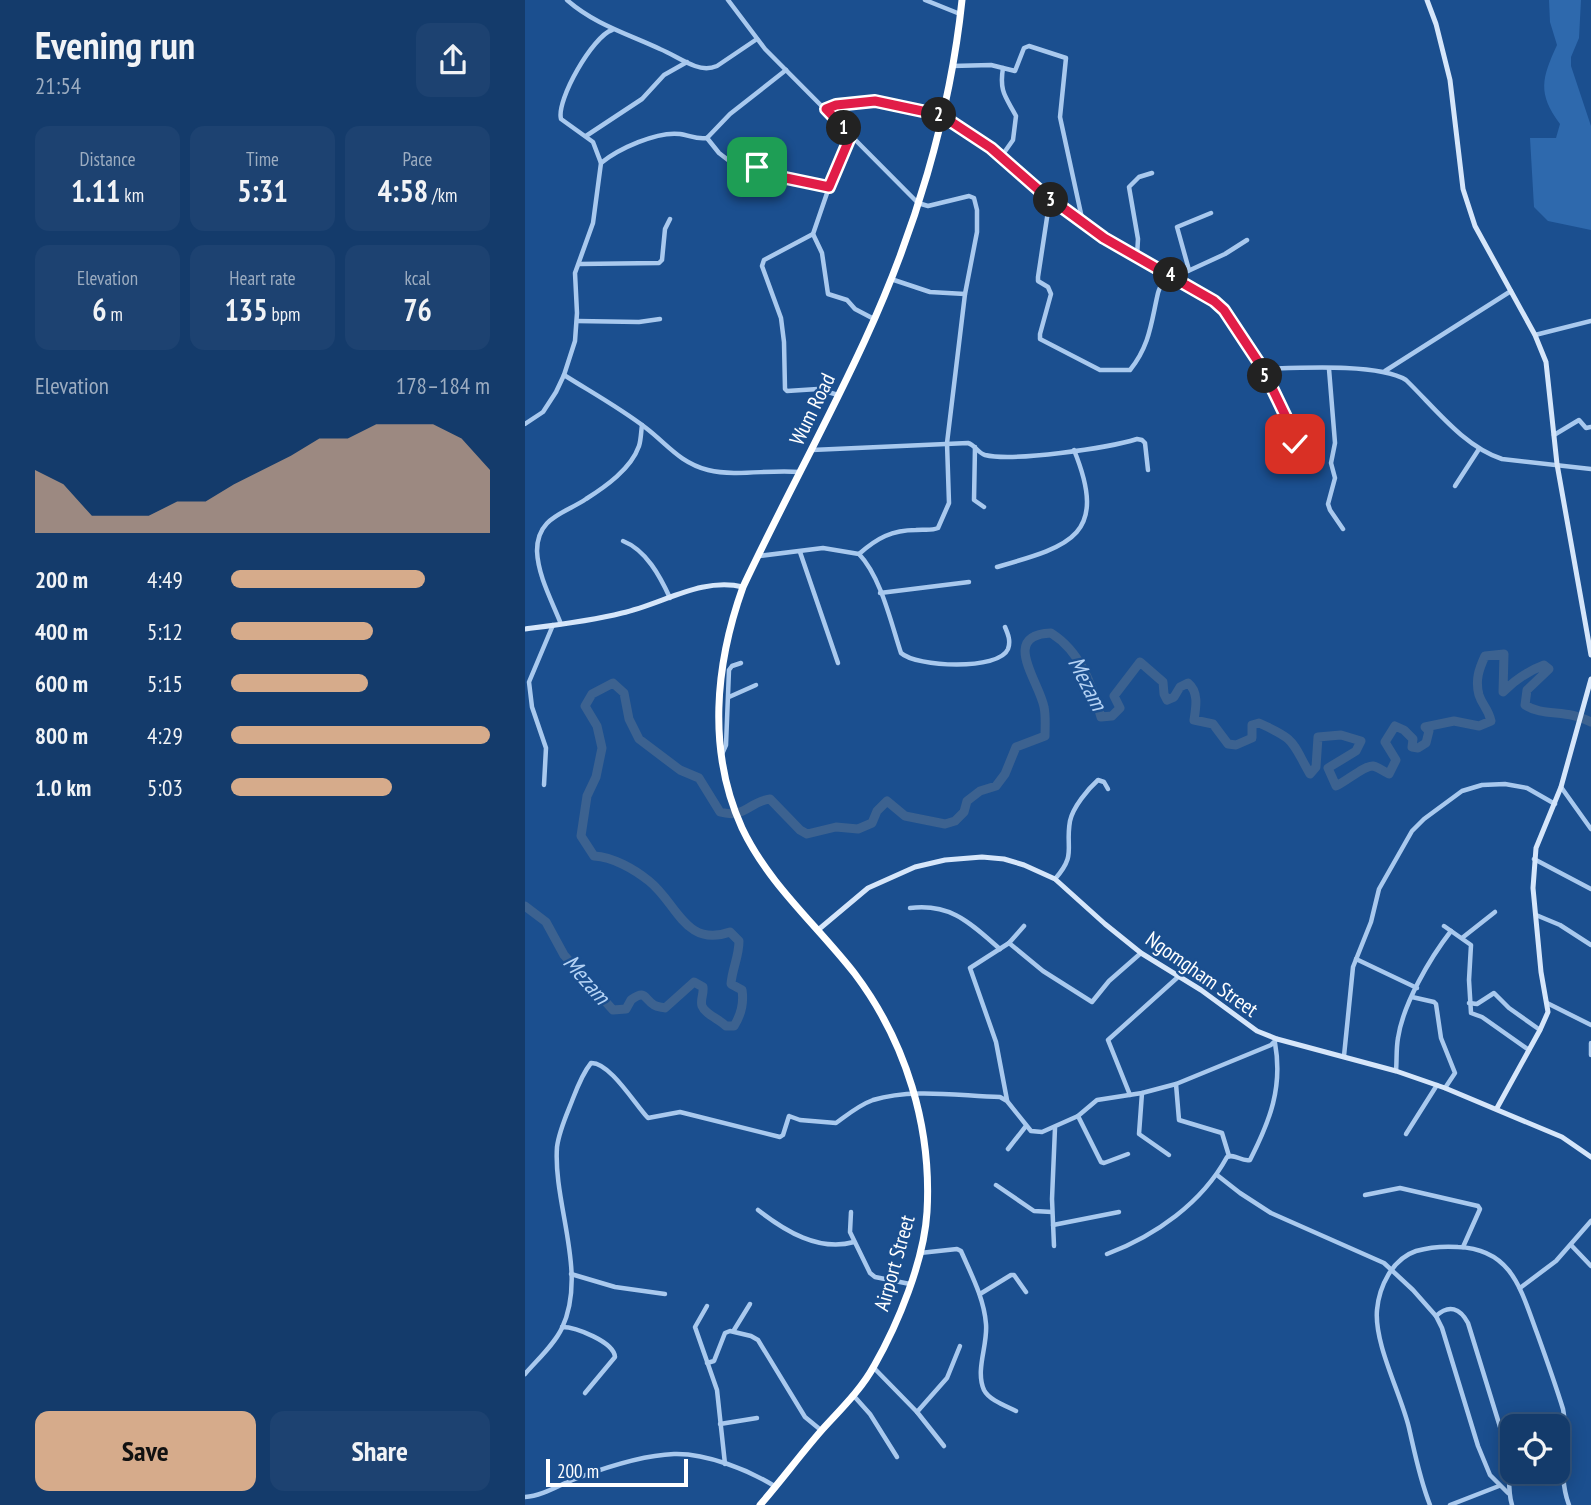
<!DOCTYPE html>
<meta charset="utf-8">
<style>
:root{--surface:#143b6b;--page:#1d4271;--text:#f1f3f6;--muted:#9dadc1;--line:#33557e;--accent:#d6ab8b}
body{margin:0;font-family:"PT Sans Narrow",sans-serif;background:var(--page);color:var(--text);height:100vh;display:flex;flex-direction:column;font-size:26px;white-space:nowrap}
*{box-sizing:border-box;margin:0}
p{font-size:23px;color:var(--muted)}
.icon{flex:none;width:38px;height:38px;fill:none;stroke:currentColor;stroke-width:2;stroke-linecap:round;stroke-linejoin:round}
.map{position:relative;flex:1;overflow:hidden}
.drawer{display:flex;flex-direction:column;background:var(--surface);width:525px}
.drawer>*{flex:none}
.buttons{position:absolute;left:975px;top:1414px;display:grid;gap:14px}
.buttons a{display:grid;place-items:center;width:70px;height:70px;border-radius:14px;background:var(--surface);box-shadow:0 4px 18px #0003,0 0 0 2px var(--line);font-size:35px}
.scale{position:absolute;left:21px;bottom:18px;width:142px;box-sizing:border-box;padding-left:7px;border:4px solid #fff;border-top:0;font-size:19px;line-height:24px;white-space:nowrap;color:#fff;-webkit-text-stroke:5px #1b4f8f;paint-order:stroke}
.pin{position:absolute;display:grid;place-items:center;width:60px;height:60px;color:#fff;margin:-30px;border-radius:14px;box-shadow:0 4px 10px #0006}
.km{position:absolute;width:35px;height:35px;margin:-18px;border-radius:50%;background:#222;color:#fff;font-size:19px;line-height:35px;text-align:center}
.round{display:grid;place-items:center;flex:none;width:74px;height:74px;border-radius:14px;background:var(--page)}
.headline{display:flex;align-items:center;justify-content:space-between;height:119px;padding:0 35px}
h1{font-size:38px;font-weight:800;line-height:52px}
.figures{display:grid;grid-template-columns:repeat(3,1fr);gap:10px;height:119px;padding:7px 35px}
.figures div{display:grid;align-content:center;border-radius:14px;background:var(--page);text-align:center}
.figures b{font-size:30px;font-weight:800}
.figures small{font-size:19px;font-weight:400}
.figures p{font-size:19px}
.chart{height:196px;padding:14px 35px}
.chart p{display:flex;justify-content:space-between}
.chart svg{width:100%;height:126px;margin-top:7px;fill:var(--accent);opacity:.7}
.primary-button{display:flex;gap:14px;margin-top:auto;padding:14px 35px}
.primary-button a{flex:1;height:80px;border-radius:14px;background:var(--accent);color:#111;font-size:28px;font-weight:800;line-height:80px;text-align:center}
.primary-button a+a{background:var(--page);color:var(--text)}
ul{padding:0 35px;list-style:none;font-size:23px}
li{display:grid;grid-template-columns:112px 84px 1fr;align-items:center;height:52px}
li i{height:18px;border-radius:9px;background:var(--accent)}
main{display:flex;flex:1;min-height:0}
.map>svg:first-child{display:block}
.green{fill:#2e69ad}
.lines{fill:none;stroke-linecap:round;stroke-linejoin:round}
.river{stroke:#3c6290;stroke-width:9}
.street{stroke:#a9c9ee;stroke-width:4.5}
.secondary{stroke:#d6e6fa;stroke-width:5}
.highway{stroke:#fff;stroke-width:7}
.route-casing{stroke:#fff;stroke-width:14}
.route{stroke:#e11d48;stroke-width:9}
.labels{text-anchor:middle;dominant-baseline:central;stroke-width:5;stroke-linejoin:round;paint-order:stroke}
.street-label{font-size:21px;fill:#fff;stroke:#1b4f8f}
.water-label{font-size:23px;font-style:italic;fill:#b5d3f5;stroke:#1b4f8f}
</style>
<main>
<section class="drawer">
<div class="headline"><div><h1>Evening run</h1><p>21:54</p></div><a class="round"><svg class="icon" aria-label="share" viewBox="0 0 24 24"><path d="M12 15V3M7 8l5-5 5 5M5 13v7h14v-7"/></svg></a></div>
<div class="figures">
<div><p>Distance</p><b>1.11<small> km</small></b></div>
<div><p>Time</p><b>5:31</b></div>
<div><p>Pace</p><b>4:58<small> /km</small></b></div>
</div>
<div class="figures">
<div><p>Elevation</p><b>6<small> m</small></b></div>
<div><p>Heart rate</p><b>135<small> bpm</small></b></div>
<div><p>kcal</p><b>76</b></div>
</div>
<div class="chart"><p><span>Elevation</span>178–184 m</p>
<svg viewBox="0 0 160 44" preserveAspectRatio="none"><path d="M0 44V22L10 27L20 38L30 38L40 38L50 33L60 33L70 27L80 22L90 17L100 11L110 11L120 6L130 6L140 6L150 11L160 22V44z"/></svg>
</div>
<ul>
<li><b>200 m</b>4:49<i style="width:75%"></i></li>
<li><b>400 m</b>5:12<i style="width:55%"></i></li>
<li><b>600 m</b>5:15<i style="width:53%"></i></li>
<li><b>800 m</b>4:29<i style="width:100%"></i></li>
<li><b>1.0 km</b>5:03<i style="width:62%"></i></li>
</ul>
<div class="primary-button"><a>Save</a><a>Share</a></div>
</section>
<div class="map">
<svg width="1066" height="1505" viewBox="0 0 1066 1505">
<rect width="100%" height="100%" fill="#1b4f8f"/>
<path class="green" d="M1024,0h32l-2,38 -8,19v9l20,60v104l-43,-9 -14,-14 -4,-69h26l4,-14c-23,-31 -18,-46 -3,-79l-7,-23z"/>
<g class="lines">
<path class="river" d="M0,906l21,16 18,33 49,55 13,-1 5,-9c15,-11 13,-1 23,5 3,2 7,2 11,3l29,-26 9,5c1,7 -3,13 -1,19 3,8 17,13 24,20h8c7,-11 10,-23 8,-36l-11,-6c1,-15 8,-27 8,-43l-9,-9c-45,16 -53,-29 -81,-51 -15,-12 -36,-24 -55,-25l-13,-20 6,-40 9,-19 6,-29 -5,-22 -12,-20 7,-12 21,-11 11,10 5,26 10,20 41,31 19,8 21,34c25,7 28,-10 50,-13l30,31 7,4 29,-7 22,2 14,-6 5,-12 10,-10 18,15 40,8 10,-3 9,-9 3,-11 13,-10 16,-5 9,-12 11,-27 29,-11c0,-9 1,-20 -1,-29 -5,-26 -44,-72 7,-74 30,19 41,52 50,84l11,-1 8,-8 -6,-12 26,-34 23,20 1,12 3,6 7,-3 6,-10 8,-4c11,9 8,24 6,37l19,4 15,20 8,1 16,-7v-13l7,-2c38,17 32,18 51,51l6,-7 2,-30 23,-2 20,6 -5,10 -28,17 8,18c11,-5 29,-21 37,-20 5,1 12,6 16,8l7,-14 -11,-18 10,-16 9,4 9,9 -1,8 6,1 8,-5 3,-12 -4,-4 29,-6 25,5 12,-5c-3,-13 -9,-16 -12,-26 -4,-15 0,-26 6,-39l19,-2 -1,38c12,-12 25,-21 41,-27l5,4 -22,21 -2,15c18,12 43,4 66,17"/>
<g class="street">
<path d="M42,0c27,24 61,34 93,49 12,5 24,13 35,17 8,3 15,3 22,0l40,-27"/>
<path d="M203,0l37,49 153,154 10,3 41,-10 5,2 3,12v22l-12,62 -18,149 2,60 -11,25c-7,3 -14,1 -22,2 -24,0 -39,8 -57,24"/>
<path d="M400,0l35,14"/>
<path d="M427,66l39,-1 24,6 9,-23 5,-2 37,12 -6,59 23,106"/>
<path d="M301,109l10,-4 39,-4 66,14 50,33 49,43 64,47 110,63 10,9 39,59c35,-1 115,-6 143,11 29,28 57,66 96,79l89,10"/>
<path d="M326,135l-14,29 -24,70 9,19 6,41 19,6 8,9 19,10"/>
<path d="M61,136l56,-37 22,-24 23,-13"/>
<path d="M182,138l12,15 22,17 16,-3 23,10 49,10"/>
<path d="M182,138l23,-24 56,-44"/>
<path d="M476,157l12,-17 3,-24c-10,-19 -17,-24 -13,-48"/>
<path d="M76,163c17,-14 56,-32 79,-29 9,1 17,6 27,4"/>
<path d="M525,198l-12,79v4l10,6 3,7 -11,40v5l60,31h30c20,-25 21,-47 28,-77 2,-7 6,-13 9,-20"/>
<path d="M288,234l-49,26 -2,6 19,52 3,24 1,47 2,2 31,-2 20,6"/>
<path d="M612,256l1,-17 -9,-52 10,-10 13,-4"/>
<path d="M54,264l80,-1 3,-3 3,-31 5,-10"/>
<path d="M664,270l-12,-43 34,-14"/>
<path d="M650,277l50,-23 22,-14"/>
<path d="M366,279l39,13 35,2"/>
<path d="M52,321l62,1 21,-3"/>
<path d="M1010,335l56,-14"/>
<path d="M738,369l23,48 9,27"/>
<path d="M804,369l6,74 -4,20 4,15 -7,26 2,6 13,19"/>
<path d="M860,371l126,-80"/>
<path d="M39,375c27,17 56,33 82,53 21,16 34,35 62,42 29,7 62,-1 91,2"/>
<path d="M0,424l18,-12 13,-20 8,-17 11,-34 2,-28 -2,-40 18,-50 8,-60 -8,-21 -32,-23c-5,-19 32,-83 51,-89"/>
<path d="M1029,435l25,-15 7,8 5,-1"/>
<path d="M450,447l-1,53 10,7"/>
<path d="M287,450l156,-7c7,2 10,10 17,12 28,7 123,-7 152,-16l5,1 3,3 3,27"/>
<path d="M930,486l24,-37"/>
<path d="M98,541c23,9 37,35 47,57"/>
<path d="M275,552l38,111"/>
<path d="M234,556l64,-8 36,6c22,23 32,69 42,99 15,14 98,18 107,-4 3,-8 0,-15 -3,-22"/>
<path d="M472,567c73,-21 112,-31 77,-117"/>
<path d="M355,593l89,-11"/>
<path d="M36,624c-9,-23 -23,-48 -24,-73 0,-34 27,-37 49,-52 19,-12 45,-30 53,-53 2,-6 2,-14 3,-21"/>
<path d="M204,697l27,-12"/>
<path d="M197,754l4,-9 3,-75 3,-4 9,-3"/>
<path d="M19,785l2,-37 -14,-41 -3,-25 24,-57"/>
<path d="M1036,787l30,42"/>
<path d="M1009,859l57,30"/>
<path d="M530,879c22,-25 10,-30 15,-58 3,-14 18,-32 28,-41l6,2 4,7"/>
<path d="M385,908c41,-5 60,15 90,41"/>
<path d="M1011,915l24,10 31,20"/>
<path d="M919,926l27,19 -2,35 2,33 11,4 47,33"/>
<path d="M937,938l33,-26"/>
<path d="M484,943l34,28 49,31 17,-21 32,-28"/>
<path d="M831,959l61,29"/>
<path d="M887,997l22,5 2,2 5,34 14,35 -10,15"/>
<path d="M944,1003l8,1 17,-11 15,15 31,22"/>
<path d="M1022,1003l44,22"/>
<path d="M1066,1043v12"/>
<path d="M819,1056l9,-89 18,-45 8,-33 33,-58 12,-12 38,-28 20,-6 23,-1 22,4 28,16"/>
<path d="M871,1071c1,-11 0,-22 2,-33 5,-34 32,-80 53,-107"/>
<path d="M651,1084l3,36 43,13 7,23"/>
<path d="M617,1093l-3,41 30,21"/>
<path d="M605,1095l-22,-55 70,-63"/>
<path d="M482,1100l-11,-58 -26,-74 39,-25 15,-17"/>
<path d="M553,1116l23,46 3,1 24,-9"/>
<path d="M881,1134l31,-49"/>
<path d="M483,1149l18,-23"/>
<path d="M692,1175l23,18 31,20 113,50 29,27 23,26 6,12 36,118 12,29 18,18"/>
<path d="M471,1185l38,26 18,1"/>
<path d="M840,1195l35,-7 78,18 2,3 -17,38"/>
<path d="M233,1210c27,21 61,42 96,32"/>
<path d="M326,1212l-1,20 20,41 5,4 35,7"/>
<path d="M528,1225l66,-13"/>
<path d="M1046,1245l20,21"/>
<path d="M529,1246l-2,-47 3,-71"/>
<path d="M395,1253l37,-4 4,2c10,23 23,47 25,73 2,21 -11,46 -2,66 5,10 22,16 32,21"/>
<path d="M582,1254c48,-18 95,-51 120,-97 8,-4 14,5 23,3 20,-39 33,-73 25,-117"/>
<path d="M46,1274l44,13 50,7"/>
<path d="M995,1288l36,-27 35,-40"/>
<path d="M455,1294l31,-19h3l12,17"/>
<path d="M182,1306l-12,21 22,63 8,74"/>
<path d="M911,1316c13,-12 24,-8 32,7l41,133c1,17 -2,33 3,49"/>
<path d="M37,1327c14,0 52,15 53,30l-30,36"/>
<path d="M209,1330l16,-26"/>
<path d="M182,1363l7,-2 11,-28 5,-2 21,5 7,4 47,77 17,14"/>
<path d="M349,1368l43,44 27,34"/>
<path d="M0,1374c12,-14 29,-29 37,-46 26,-56 -9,-123 -5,-181 2,-16 9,-31 15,-46 5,-13 10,-27 19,-38 19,-1 45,43 57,55l32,-6 100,25 3,-2 6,-19 11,4 36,3c11,-8 23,-18 37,-23 40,-12 86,-4 127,-3l7,4 24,30 11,1 36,-16 19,-16 45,-7 34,-9 95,-39 6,-6"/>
<path d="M328,1395l17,19 27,43"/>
<path d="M392,1412l30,-34 13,-32"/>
<path d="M195,1424l37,-6"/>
<path d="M985,1481l26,-9"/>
<path d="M0,1497c19,-1 37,-14 55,-20 27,-10 66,-22 94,-23 32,-1 75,16 102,33"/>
<path d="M905,1505c-10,-25 -15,-51 -21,-77 -8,-34 -35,-84 -32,-118 2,-23 15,-51 39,-59 14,-4 27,-5 42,-4 54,2 63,43 79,86 9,25 18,50 26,76 7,34 -7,61 6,96"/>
<path d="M925,1505l49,-19"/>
</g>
<g class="secondary">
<path d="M902,0l9,24 14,56 13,109 12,37 60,109 11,27 11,102 34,191"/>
<path d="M0,629c32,-4 66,-8 97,-16 41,-9 79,-36 121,-26"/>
<path d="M293,930l50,-42 47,-21 30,-7 37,-3 22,2 20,6 31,14 50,45 36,29 60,37 56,41 20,8 119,32 49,17 117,49 29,20"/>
<path d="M972,1108l43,-78 8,-18 -7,-40 -8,-84 3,-40 25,-61 30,-108"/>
</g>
<path class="highway" d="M235,1505c21,-24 40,-50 61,-74 18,-20 40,-41 53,-65 24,-42 50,-105 53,-154 5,-85 -21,-170 -72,-238 -38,-49 -86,-89 -113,-146 -35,-77 -27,-163 1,-241 39,-83 84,-164 122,-247 49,-106 85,-224 97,-340"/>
</g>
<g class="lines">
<g class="route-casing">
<path id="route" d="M232,167l24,10 48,10 22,-52 -25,-26 10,-4 39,-4 66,14 50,33 49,43 64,47 110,63 10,9 39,59 23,48 9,27"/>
</g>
<use href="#route" class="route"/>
</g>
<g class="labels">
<g class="street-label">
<text transform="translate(287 409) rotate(-64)">Wum Road</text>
<text transform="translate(677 974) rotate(35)">Ngomgham Street</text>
<text transform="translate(369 1263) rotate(-74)">Airport Street</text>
</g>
<g class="water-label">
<text transform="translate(563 683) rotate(63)">Mezam</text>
<text transform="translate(62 979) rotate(49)">Mezam</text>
</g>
</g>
</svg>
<div class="buttons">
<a><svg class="icon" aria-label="locate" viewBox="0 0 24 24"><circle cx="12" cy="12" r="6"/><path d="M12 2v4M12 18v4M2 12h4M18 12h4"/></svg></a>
</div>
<div class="scale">200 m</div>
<div class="pin" style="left:232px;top:167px;background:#1e9e55"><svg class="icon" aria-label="arrive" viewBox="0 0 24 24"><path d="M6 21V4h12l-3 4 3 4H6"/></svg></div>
<div class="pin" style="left:770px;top:444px;background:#d93025"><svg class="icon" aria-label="check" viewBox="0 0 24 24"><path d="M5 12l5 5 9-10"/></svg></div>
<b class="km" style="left:319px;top:128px">1</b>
<b class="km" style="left:414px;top:115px">2</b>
<b class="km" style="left:526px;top:200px">3</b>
<b class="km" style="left:646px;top:275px">4</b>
<b class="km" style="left:740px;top:376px">5</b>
</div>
</main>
